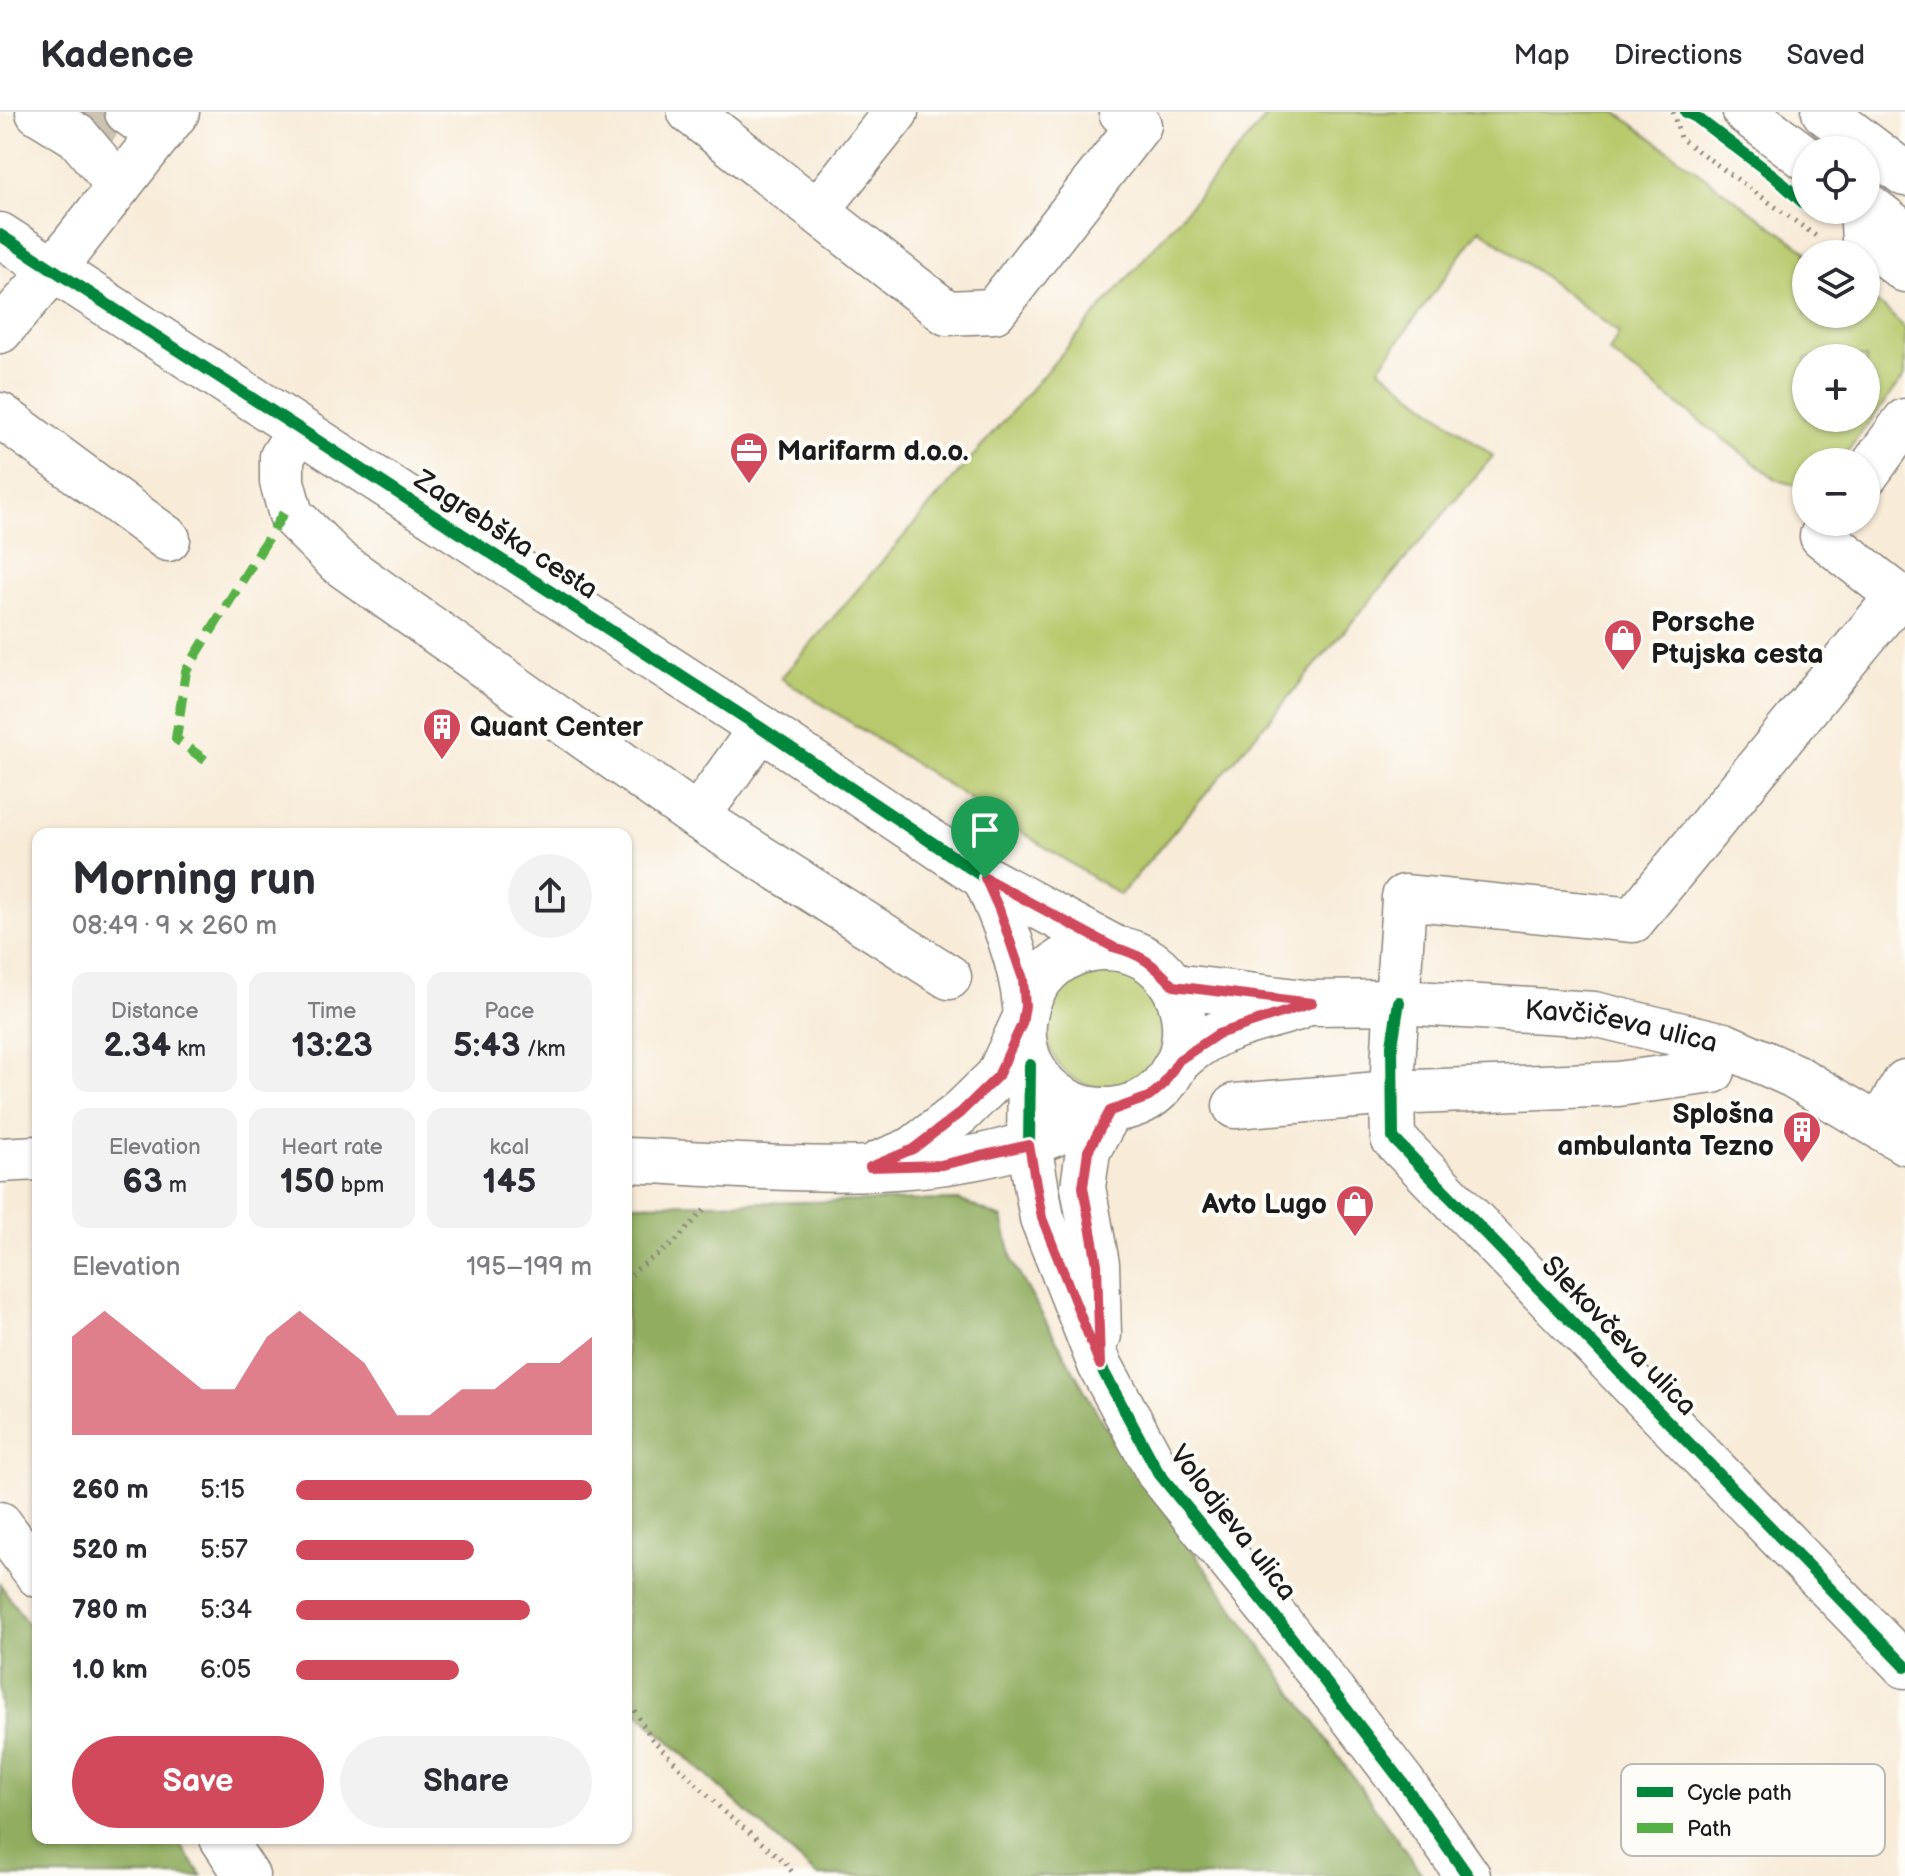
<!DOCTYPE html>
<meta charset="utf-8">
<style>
:root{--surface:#fff;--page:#f2f2f3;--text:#2b2b33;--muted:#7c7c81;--line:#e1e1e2;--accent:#d1495b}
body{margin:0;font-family:"Balsamiq Sans",sans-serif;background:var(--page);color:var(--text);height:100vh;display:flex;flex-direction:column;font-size:30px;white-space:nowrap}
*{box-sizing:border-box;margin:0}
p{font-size:26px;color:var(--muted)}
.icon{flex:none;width:44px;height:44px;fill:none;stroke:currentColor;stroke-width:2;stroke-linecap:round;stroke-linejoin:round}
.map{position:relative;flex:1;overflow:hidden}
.details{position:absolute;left:32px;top:716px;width:600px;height:1016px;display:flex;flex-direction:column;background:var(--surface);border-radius:16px;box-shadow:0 2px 6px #0004}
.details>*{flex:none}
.fabs{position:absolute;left:1792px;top:24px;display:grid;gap:16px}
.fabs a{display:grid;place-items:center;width:88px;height:88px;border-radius:50%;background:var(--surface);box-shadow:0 2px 6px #0004;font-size:40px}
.pin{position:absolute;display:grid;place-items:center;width:68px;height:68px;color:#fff;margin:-82px -34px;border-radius:50% 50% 50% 0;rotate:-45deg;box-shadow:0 0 8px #0007}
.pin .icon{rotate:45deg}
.round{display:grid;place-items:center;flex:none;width:84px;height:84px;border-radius:42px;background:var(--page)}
.headline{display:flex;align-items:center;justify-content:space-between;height:136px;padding:0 40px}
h1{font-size:44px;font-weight:800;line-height:60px}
.figures{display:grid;grid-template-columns:repeat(3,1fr);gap:12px;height:136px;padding:8px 40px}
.figures div{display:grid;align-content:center;border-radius:16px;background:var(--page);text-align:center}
.figures b{font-size:34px;font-weight:800}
.figures small{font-size:22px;font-weight:400}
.figures p{font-size:22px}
.chart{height:224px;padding:16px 40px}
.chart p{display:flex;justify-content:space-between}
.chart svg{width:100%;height:144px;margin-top:8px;fill:var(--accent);opacity:.7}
.action{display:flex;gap:16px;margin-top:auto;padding:16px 40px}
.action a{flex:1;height:92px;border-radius:48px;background:var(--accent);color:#fff;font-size:32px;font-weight:800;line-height:92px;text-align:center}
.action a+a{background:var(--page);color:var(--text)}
ul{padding:0 40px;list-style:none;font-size:26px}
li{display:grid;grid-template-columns:128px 96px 1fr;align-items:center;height:60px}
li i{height:20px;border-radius:10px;background:var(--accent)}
header{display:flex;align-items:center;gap:48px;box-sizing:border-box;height:112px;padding:0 40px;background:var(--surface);border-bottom:2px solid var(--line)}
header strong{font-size:38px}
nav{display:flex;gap:44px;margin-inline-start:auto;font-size:28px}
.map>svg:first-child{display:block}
.green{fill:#b7c96c;stroke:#6a7244;stroke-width:2;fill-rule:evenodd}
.forest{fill:#91ad60;stroke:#56643e;stroke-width:2}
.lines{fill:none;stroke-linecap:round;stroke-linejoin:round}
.minor-tunnel{stroke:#ccc2b2;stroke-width:44;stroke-dasharray:44 22;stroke-linecap:butt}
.minor-casing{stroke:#8a847a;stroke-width:47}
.major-casing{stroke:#8a847a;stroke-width:47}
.path{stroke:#8a847a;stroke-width:5;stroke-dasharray:2 6;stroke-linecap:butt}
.minor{stroke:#fff;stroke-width:44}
.major{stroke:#fff;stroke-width:44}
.quiet{stroke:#55b145;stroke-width:10;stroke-dasharray:20 10;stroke-linecap:butt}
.cycleway-casing{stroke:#fdfcf7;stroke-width:17}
.cycleway{stroke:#00873e;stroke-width:12}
.route-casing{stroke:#fff;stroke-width:16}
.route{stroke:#d1495b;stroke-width:10}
.labels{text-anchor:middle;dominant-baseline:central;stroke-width:8;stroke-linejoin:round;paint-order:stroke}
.poi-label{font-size:28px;font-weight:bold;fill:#1c1c1c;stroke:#fdfcf7;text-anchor:start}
.street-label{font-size:28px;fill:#1c1c1c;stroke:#fdfcf7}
.key{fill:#fdfcf7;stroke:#bab9b5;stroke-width:2}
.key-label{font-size:22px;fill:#1c1c1c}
</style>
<header>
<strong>Kadence</strong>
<nav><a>Map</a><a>Directions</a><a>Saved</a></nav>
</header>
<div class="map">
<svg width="1905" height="1764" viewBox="0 0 1905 1764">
<rect width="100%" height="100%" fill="#fdfcf7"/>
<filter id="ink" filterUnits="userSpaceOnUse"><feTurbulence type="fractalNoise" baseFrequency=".0125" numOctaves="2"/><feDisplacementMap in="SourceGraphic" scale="16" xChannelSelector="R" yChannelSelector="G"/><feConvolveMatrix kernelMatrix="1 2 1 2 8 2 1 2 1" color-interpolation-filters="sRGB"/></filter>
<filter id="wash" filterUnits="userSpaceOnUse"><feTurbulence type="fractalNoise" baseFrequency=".006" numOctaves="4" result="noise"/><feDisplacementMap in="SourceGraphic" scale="32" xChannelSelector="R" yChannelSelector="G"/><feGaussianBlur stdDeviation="1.8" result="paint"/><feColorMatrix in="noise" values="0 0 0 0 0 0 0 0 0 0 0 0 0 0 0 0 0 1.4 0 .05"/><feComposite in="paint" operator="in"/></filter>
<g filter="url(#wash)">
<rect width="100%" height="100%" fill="#f8ebd8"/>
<g class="green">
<path d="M1271,0h345l194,142h-4v60h60v-19l23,17 16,17v47l-66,86h-33v27l-30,-10 -167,-127 10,-19 -139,-104 -101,139 114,88 -373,439 -339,-217zM1806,246h60v60h-60z"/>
<circle cx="1106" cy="917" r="59"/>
</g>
<g class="forest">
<path d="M959,1088l43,18 11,45 90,160 320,453h-606l-191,-174v-498z"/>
<path d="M0,1472l38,55v199h138l26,38h-202z"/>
</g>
</g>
<g filter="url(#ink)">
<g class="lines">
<path class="minor-tunnel" d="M79,0l64,43"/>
<g class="minor-casing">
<g id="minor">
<path d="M38,0l39,24 42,50"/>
<path d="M127,0l32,23"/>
<path d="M690,0l257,201 47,-2 145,-186 -18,-13"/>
<path d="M1862,98l2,29 41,31"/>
<path d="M817,99l79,-99"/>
<path d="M0,123l761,493 224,150 128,69"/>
<path d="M0,219l53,-61 124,-158"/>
<path d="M0,303l168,124"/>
<path d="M299,318l-17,27v25l9,33 47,47 359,255"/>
<path d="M1866,363l39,-54"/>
<path d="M1832,410l-10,14 76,60 -265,324 -229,-23c-4,80 -14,160 -11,241l512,528"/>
<path d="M761,616l-64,89 252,160"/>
<path d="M985,766c18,41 36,83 40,128"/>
<path id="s1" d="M1174,874l138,17 87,-1 195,12 130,31 70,31 111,66"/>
<path d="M1179,948c19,-55 -16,-115 -78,-112 -85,5 -107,120 -30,155 29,13 68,8 90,-16 7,-7 11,-17 17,-25 9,-10 27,-22 39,-28 23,-11 56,-18 81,-26"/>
<path d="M1030,953l-1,80 13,73 58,147 58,107 119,147 126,164 65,93"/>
<path d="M1235,994l156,-13 227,-9 95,-13"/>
<path d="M1879,1014l26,-44"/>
<path d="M0,1048l38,-2"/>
<path d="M626,1048c137,5 300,27 429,-26"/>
<path d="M879,1051l34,-14 47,-36 38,-37 24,-52"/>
<path d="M1099,1223l-2,-71 -14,-77 5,-36 22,-40"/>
<path d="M0,1412l38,51"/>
<path d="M222,1726l25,38"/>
</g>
</g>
<g class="major-casing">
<g id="major">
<path d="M1745,0l61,46"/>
<path d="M1824,0l81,62"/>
<path d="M1866,92l39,30"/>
</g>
</g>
<g class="path">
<path d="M1673,0l7,26 140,101"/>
<path d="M626,1169l12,-13 36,-25 33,-36"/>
<path d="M626,1585l26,42 73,74 59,48 11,15"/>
</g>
<use href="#minor" class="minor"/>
<use href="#major" class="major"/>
<path class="quiet" d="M205,648l-29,-21 10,-68 102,-165"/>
<g class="cycleway-casing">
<g id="cycleway">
<path d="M1686,0l10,5 78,59 32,29"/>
<path d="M0,123l761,493 224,150 128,69"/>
<path d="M1399,890l-7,43 1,93 512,528"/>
<path d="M1030,953l-1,80 13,73 58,147 58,107 119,147 126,164 65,93"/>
</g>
</g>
<use href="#cycleway" class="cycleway"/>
</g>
</g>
<g class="lines" filter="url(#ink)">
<g class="route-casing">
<path id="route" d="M985,766l128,69c30,8 40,17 61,39l138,17 -94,31 -39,26 -17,26 -13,11 -39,14 -22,40 -5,36 14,77 3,101 -58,-147 -13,-73 -88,20 -71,2 43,-18 47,-36 38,-37 24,-52 3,-18 -2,-27 -24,-70z"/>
</g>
<use href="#route" class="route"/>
</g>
<defs>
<g id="office-pin" transform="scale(2)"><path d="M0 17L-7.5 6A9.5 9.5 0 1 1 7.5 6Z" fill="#d1495b" stroke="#fdfcf7"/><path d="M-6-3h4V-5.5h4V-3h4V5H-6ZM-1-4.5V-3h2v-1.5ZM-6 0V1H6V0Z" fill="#fff"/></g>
<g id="shop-pin" transform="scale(2)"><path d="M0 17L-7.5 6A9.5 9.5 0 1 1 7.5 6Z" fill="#d1495b" stroke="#fdfcf7"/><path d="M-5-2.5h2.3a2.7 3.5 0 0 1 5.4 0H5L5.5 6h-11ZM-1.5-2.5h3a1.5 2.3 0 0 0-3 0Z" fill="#fff"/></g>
<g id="building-pin" transform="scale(2)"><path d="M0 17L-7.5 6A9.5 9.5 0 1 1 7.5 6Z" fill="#d1495b" stroke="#fdfcf7"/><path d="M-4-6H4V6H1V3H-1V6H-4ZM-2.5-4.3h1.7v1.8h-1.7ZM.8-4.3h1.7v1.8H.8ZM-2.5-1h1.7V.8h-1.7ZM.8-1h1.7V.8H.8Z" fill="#fff"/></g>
</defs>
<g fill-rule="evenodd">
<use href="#office-pin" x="749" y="339"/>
<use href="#shop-pin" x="1623" y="526"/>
<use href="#building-pin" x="442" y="615"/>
<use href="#building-pin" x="1802" y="1018"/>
<use href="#shop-pin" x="1355" y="1092"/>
</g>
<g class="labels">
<g class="poi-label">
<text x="777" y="339">Marifarm d.o.o.</text>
<text x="1651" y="510">Porsche<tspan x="1651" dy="32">Ptujska cesta</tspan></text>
<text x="470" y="615">Quant Center</text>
<text x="1774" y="1002" text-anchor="end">Splošna<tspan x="1774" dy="32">ambulanta Tezno</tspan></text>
<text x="1327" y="1092" text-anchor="end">Avto Lugo</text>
</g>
<g class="street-label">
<text transform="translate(506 423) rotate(33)">Zagrebška cesta</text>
<text stroke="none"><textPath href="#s1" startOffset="450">Kavčičeva ulica</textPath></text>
<text transform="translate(1619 1224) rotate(46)">Slekovčeva ulica</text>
<text transform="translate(1233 1411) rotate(52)">Volodjeva ulica</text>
</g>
</g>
<rect x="1621" y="1652" width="264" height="92" rx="12" class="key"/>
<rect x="1637" y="1675" width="36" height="10" fill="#00873e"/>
<rect x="1637" y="1711" width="36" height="10" fill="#55b145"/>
<g class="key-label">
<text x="1687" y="1688">Cycle path</text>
<text x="1687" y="1724">Path</text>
</g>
</svg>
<div class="fabs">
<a><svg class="icon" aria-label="locate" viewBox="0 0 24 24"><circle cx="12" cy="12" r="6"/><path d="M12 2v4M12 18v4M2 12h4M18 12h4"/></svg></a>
<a><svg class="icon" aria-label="layers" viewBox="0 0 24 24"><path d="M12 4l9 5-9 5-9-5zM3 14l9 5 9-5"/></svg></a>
<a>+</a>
<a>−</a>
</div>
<div class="pin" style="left:985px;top:766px;background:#1e9e55"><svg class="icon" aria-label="arrive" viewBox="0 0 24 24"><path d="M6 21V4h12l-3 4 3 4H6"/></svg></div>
<section class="details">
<div class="headline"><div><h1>Morning run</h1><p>08:49 · 9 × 260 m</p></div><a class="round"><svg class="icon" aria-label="share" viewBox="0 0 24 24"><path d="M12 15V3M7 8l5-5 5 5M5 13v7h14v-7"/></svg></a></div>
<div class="figures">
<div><p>Distance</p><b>2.34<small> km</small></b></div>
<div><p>Time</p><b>13:23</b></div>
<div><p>Pace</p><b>5:43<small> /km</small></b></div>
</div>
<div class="figures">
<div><p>Elevation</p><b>63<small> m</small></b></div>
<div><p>Heart rate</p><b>150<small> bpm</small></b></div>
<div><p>kcal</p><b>145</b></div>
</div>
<div class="chart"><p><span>Elevation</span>195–199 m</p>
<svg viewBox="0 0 160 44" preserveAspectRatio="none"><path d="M0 44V14L10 6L20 14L30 22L40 30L50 30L60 14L70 6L80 14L90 22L100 38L110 38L120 30L130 30L140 22L150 22L160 14V44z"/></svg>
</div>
<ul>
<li><b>260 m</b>5:15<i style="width:100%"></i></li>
<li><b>520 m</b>5:57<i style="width:60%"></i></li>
<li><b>780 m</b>5:34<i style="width:79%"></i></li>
<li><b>1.0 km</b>6:05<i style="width:55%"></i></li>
</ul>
<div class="action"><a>Save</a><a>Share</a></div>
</section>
</div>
